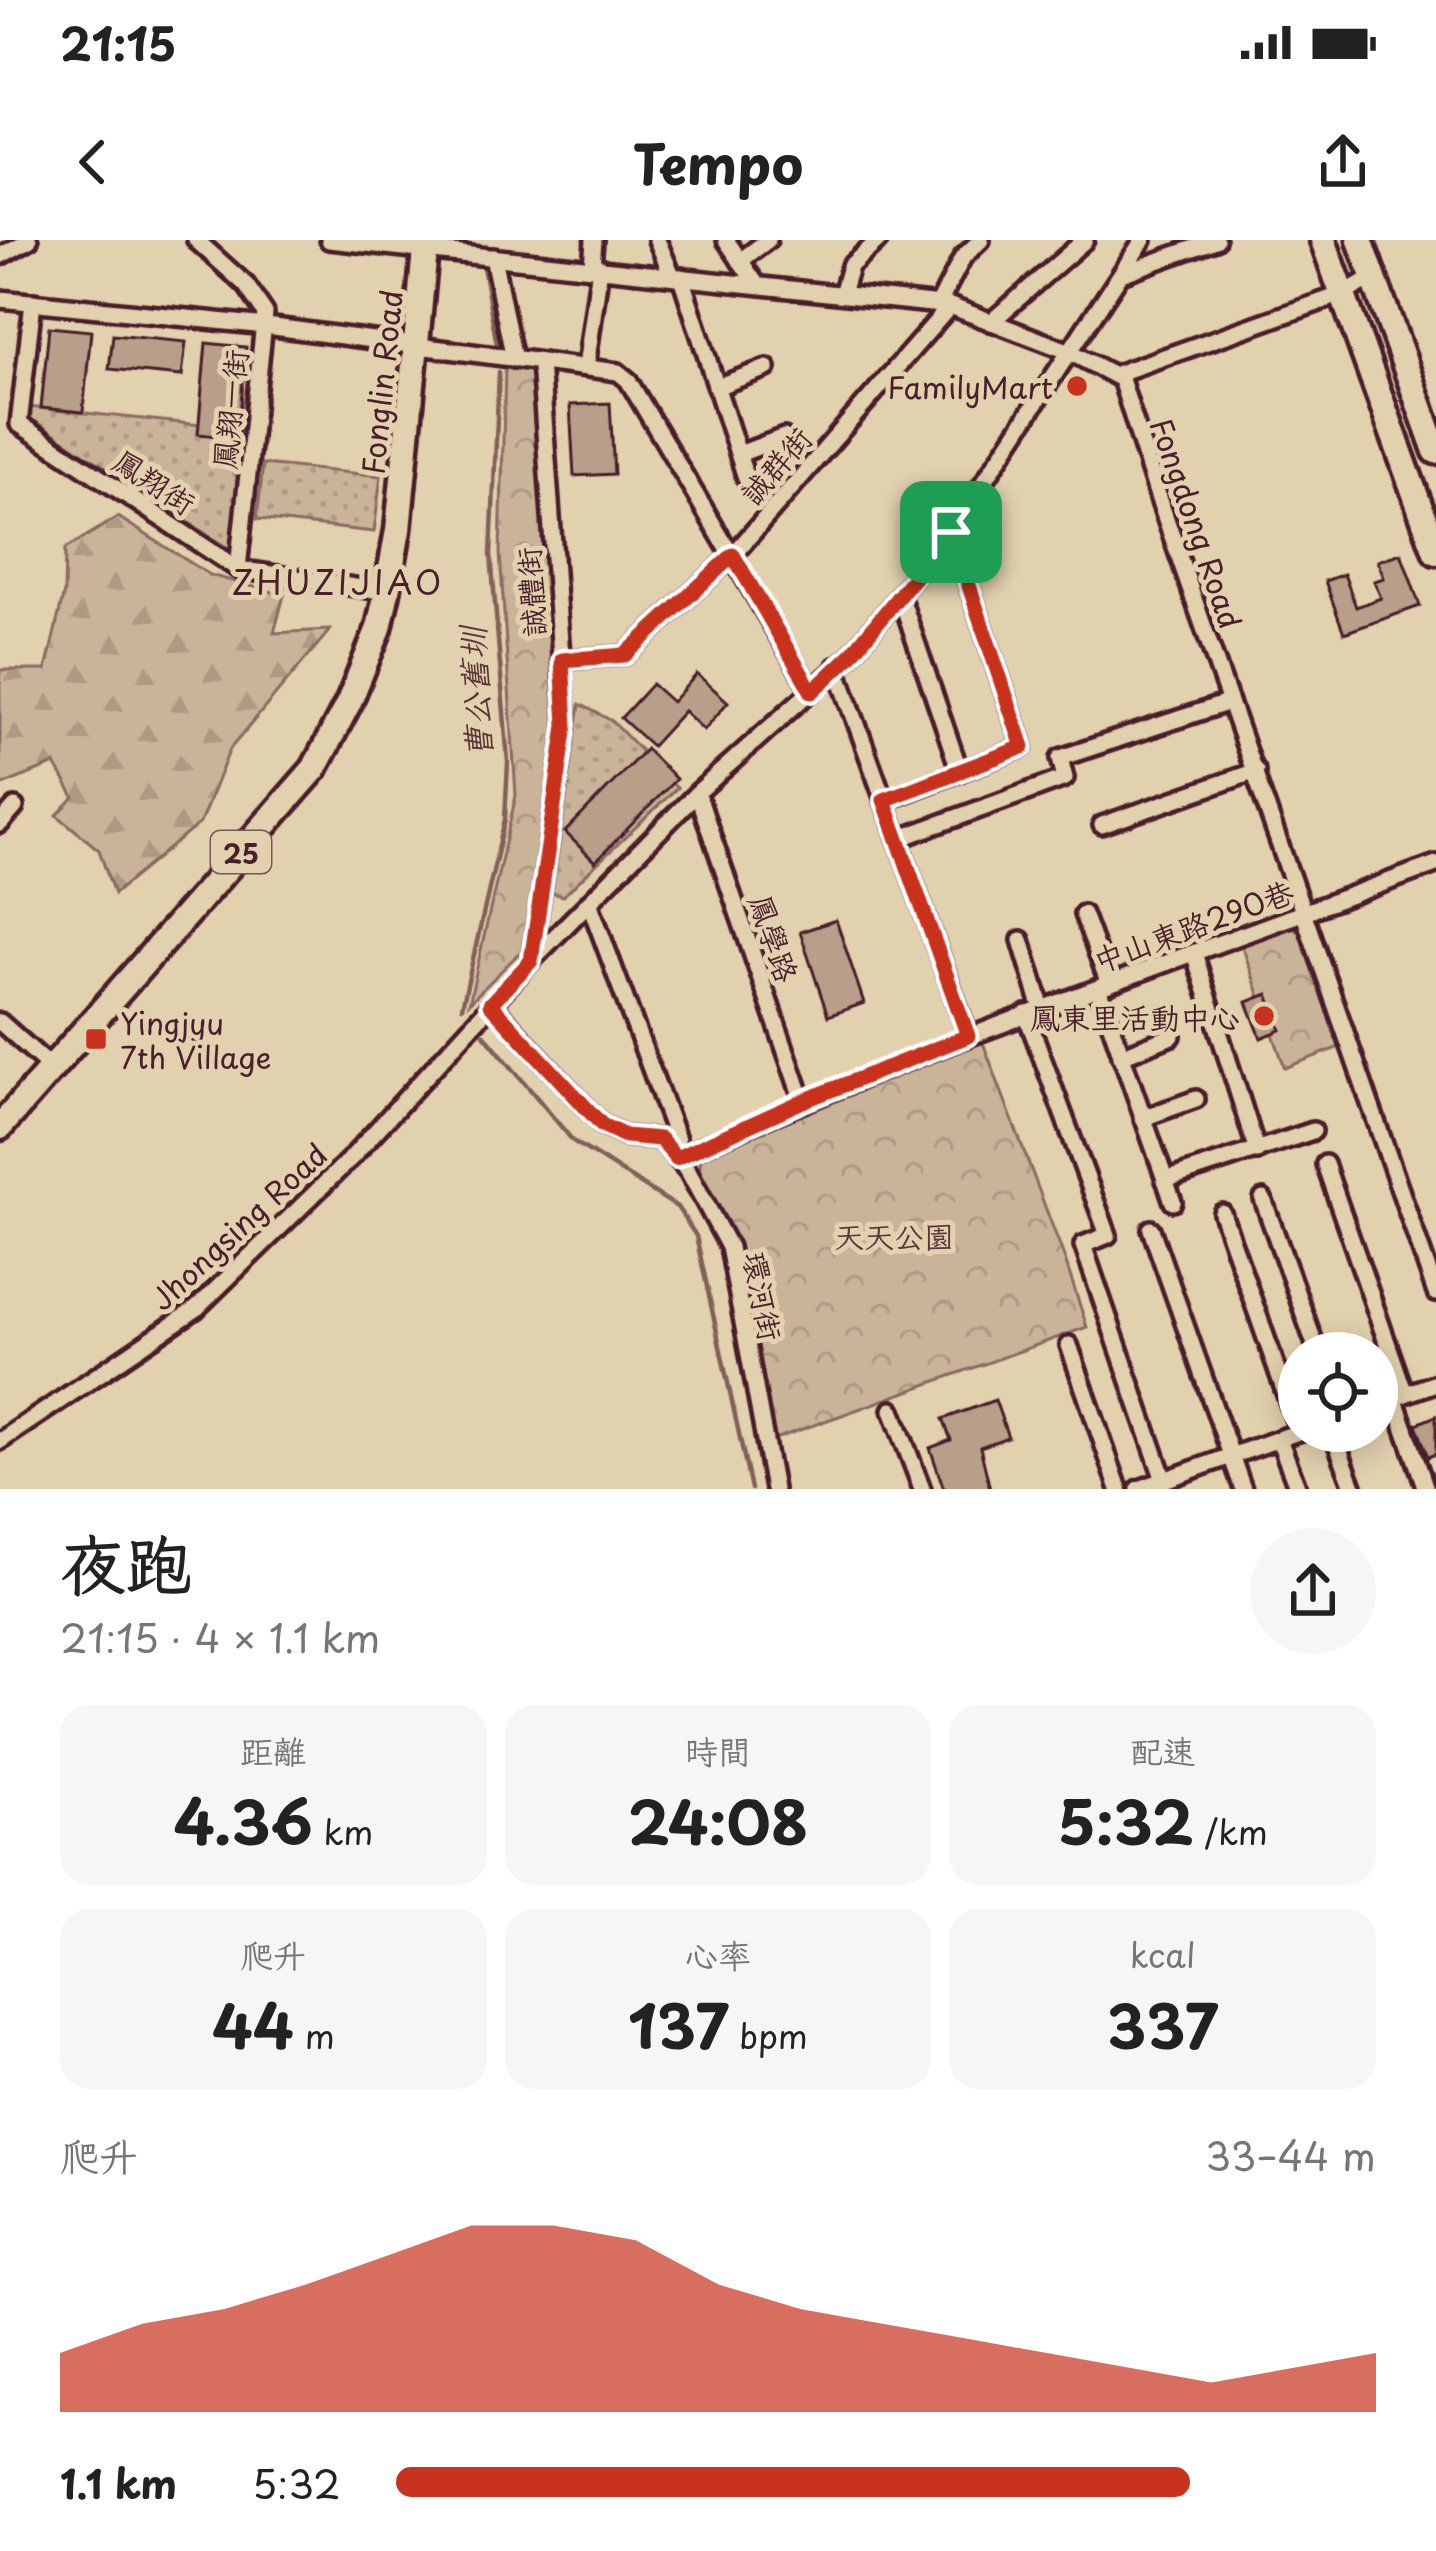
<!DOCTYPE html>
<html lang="zh-TW">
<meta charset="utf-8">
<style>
:root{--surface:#fff;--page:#f6f6f6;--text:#222;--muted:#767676;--accent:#c8321e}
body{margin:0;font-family:"Playpen Sans","LXGW WenKai TC",sans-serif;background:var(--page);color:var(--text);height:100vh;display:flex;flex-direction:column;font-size:45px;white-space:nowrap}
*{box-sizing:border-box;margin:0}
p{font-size:39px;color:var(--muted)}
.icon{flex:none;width:66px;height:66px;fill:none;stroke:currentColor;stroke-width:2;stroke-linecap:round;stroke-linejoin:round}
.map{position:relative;height:1249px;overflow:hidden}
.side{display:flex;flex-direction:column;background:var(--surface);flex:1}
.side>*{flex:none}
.buttons{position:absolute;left:1278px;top:1092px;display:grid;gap:24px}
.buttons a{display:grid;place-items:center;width:120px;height:120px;border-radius:50%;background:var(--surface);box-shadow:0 6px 30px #0003;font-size:60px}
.pin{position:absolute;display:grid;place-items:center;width:102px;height:102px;color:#fff;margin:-51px;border-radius:24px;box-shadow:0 6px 18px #0006}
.round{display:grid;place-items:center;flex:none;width:126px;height:126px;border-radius:63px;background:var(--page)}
.summary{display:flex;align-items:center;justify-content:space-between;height:204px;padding:0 60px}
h1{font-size:66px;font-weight:700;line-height:90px}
.metrics{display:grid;grid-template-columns:repeat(3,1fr);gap:18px;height:204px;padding:12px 60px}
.metrics div{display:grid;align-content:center;border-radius:30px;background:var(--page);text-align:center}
.metrics b{font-size:60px;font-weight:700}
.metrics small{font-size:33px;font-weight:400}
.metrics p{font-size:33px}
.chart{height:336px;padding:24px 60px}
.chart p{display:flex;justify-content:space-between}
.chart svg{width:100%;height:216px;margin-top:12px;fill:var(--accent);opacity:.7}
ul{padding:0 60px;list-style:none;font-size:39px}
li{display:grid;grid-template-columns:192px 144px 1fr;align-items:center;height:90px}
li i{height:30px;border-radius:15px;background:var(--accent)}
.status{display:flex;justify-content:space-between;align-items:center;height:84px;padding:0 60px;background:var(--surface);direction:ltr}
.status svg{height:33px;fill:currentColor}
header{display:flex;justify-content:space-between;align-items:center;height:156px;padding:0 60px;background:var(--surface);font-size:54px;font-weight:700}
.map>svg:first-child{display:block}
.grass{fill:url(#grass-dots);stroke:#8a6a62;stroke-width:3}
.forest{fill:url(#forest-firs);stroke:#8a6a62;stroke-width:3}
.park{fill:url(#park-crowns);stroke:#8a6a62;stroke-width:3}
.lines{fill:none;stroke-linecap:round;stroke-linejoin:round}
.stream{stroke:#81605a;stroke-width:4.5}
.building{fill:#b89f8a;stroke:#4a1f2b;stroke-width:3}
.minor-casing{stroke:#4a1f2b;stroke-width:24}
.primary-casing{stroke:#4a1f2b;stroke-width:33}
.minor{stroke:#e2d1ae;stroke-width:15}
.primary{stroke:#e2d1ae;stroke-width:24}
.route-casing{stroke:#fff;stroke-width:24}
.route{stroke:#c8321e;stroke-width:15}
.poi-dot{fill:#c8321e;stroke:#e2d1ae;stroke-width:4.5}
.labels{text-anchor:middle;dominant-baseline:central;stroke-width:10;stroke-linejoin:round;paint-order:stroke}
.shield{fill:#e2d1ae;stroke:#785452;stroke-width:3}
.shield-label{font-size:27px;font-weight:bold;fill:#4a1f2b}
.street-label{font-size:30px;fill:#4a1f2b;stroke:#e2d1ae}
.poi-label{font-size:30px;fill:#4a1f2b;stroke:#e2d1ae;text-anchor:end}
.park-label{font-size:30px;fill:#5d353c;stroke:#e2d1ae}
.neighbourhood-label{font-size:33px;letter-spacing:3px;fill:#4a1f2b;stroke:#e2d1ae}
.water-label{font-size:33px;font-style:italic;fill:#5c353b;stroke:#e2d1ae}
</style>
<div class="status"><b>21:15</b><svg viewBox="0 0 49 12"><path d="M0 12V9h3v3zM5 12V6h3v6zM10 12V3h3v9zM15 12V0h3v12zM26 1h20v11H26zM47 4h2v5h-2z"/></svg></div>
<header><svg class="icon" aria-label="back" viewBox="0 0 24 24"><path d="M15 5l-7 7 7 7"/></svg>Tempo<svg class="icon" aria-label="share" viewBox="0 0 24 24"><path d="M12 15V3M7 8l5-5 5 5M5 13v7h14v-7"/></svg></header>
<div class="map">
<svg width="1436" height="1249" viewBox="0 0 1436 1249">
<defs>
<pattern id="grass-dots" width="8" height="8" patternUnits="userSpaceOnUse" patternTransform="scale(3)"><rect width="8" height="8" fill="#c9b499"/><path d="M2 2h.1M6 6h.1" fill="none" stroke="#ae9a84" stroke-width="1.8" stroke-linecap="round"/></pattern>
<pattern id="forest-firs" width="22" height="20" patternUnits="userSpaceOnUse" patternTransform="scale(3)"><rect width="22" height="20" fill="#c9b499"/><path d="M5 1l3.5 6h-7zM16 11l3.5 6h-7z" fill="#ae9a84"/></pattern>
<pattern id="park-crowns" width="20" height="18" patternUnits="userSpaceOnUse" patternTransform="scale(3)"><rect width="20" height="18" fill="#c9b499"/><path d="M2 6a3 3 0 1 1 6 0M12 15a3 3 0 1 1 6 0" fill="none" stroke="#ae9a84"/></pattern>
</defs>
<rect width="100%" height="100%" fill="#e2d1ae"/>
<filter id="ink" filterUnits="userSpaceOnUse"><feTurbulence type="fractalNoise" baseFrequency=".00833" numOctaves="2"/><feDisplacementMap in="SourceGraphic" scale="24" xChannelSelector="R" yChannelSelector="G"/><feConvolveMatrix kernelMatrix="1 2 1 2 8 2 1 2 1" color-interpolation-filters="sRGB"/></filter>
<g filter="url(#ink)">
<g class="grass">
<path d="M28,167l222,23 -15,123 -208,-137z"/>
<path d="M263,224l118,12 -7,56 -117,-13z"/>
<path d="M580,464l32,17 65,67 -114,108 -11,-3z"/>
</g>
<path class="forest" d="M118,277l92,58 74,20 -10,38 56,-3 -100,119 -30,74 -86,71 -15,-44 -42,-35 17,-18 -19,-33 -55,22v-116h46l18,-78 1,-43z"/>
<g class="park">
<path d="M505,127l28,3 25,355 -33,222 -56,56 47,-208 -16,-242z"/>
<path d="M1289,687l15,6 41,112 -60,23 -44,-125z"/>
<path d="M982,800l81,214 24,73 -312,112 -37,-196 -39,-68 2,-19 127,-57z"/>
</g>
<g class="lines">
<g class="stream">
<path d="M482,21l16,89"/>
<path d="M462,767l43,-188 3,-57 -17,-208 8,-182"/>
<path d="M484,794l89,107 104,66 19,29 55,253"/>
</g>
</g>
<g class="building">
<path d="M49,87l42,4 -8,81 -42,-4z"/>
<path d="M113,95l73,7 -4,34 -73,-7z"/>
<path d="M206,103l40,4 -8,91 -40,-4z"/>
<path d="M610,163l4,71 -40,2 -4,-71z"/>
<path d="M1401,313l19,53 -76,27 -19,-52 19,-7 12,33 25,-9 -7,-17 10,-3 -6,-17z"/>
<path d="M697,434l31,28 -24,28 -20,-19 -32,35 -31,-28 31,-34 20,18z"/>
<path d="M646,509l30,30 -81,83 -30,-30z"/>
<path d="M836,680l28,83 -36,13 -28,-84z"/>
<path d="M1268,754l13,36 -20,8 -14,-36z"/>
<path d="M995,1160l13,37 -28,10 10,42h-46l-14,-41 21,-8 -8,-21z"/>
<path d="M1436,1176v38l-8,3 -12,-33z"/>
</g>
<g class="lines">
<g class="minor-casing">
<g id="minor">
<path d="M196,0l50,45 19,28 -27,256"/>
<path d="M329,0l621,66 118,45 53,28 37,117 278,797"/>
<path d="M657,0l15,35"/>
<path d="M726,0l31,45"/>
<path d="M0,16l29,-16"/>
<path d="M493,17l21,102"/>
<path d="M740,21l28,-21"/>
<path d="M592,26l2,-26"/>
<path d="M1124,33l92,-33"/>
<path d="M681,37l66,204"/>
<path d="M842,54l8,-28 29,-26"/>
<path d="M0,59l266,27 352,46 10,8 184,312"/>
<path d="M33,62l-14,122 219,145 149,23"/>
<path d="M938,65l25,-48 18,-17"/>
<path d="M991,82l94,-82"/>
<path d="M586,127l14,-100"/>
<path d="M1116,134l227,-80 30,-17"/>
<path d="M716,147l51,-19"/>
<path d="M739,214l45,-17"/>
<path d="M900,355l60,177"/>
<path d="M562,420l63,-5 108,-100 217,-249"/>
<path d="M836,426l132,369"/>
<path d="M697,553l106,308"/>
<path d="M884,561l139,-54 -72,-215"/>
<path d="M0,584l15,-17"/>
<path d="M1102,585l154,-54"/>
<path d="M898,599l167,-61 -5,-20 170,-56"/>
<path d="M589,662l88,237 -1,19c248,-111 505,-200 760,-294"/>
<path d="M1083,674l26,70"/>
<path d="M1021,700l21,69"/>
<path d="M1194,713l63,198"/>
<path d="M531,721l35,-235 -26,-364"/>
<path d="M1098,748l75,214"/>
<path d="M491,764l111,121 23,11 35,3 28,32 41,76 45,242"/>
<path d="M1026,774l82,221 -25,10 81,235"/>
<path d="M0,782l54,48"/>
<path d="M1121,816l51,-20"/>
<path d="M1143,878l53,-19"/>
<path d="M1325,924l80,230"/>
<path d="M1165,940l148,-49"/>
<path d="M1263,959l55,154"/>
<path d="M1222,973l77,219"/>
<path d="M1151,989l92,260"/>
<path d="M1069,1105l50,144"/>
<path d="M1394,1157l32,92"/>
<path d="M1377,1164l59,-21"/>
<path d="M892,1170l30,79"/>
<path d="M1332,1191l22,58"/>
<path d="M1279,1199l19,50"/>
<path d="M0,1201l196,-132 156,-152 179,-196 166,-168 153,-137 101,-124 192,-292"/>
<path d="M1139,1249l162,-58"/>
</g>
</g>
<g class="primary-casing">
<g id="primary">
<path d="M1323,0l113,312"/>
<path d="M1360,0l76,211"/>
<path d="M0,887l314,-358 35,-67 30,-74 8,-36 11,-62 28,-290"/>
</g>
</g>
<use href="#minor" class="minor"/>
<use href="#primary" class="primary"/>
</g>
</g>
<g class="lines" filter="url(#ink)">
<g class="route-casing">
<path id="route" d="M951,292l72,215 -139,53 84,236 -165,65 -127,57 -16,-19 -35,-3 -23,-11 -112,-121 41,-43 35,-236 -4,-65 63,-5 108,-100 79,137 38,-36z"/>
</g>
<use href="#route" class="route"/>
</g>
<g class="poi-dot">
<circle cx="1077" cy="146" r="12"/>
<circle cx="1264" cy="776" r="12"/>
<rect x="84" y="787" width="24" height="24" rx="6"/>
</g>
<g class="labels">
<rect class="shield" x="211" y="591" width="60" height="42" rx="9"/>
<g class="shield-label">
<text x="241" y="612">25</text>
</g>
<g class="street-label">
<text transform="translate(381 142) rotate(-84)">Fonglin Road</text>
<text transform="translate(229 169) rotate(-84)">鳳翔一街</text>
<text transform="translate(775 225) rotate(-49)">誠群街</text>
<text transform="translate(155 241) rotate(33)">鳳翔街</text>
<text transform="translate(1197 283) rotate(71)">Fongdong Road</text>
<text transform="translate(530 352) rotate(-94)">誠體街</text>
<text transform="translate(1193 685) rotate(-20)">中山東路290巷</text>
<text transform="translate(775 698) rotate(71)">鳳學路</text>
<text transform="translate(238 986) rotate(-43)">Jhongsing Road</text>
<text transform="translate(764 1056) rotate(79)">環河街</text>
</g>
<g class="poi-label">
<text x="1053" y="146">FamilyMart</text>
<text x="1240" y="776">鳳東里活動中心</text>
<text x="120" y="782" text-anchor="start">Yingjyu<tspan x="120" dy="34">7th Village</tspan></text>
</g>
<g class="park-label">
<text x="894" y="995">天天公園</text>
</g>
<g class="neighbourhood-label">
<text x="338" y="341">ZHUZIJIAO</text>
</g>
<g class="water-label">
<text transform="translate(474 453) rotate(-93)">曹公舊圳</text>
</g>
</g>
</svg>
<div class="buttons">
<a><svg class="icon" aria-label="locate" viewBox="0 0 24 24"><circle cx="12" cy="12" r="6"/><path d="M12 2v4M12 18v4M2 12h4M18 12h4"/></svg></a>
</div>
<div class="pin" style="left:951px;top:292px;background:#1e9e55"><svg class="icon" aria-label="arrive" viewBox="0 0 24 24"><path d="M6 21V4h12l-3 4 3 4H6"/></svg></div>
</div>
<section class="side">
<div class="summary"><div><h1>夜跑</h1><p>21:15 · 4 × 1.1 km</p></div><a class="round"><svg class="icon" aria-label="share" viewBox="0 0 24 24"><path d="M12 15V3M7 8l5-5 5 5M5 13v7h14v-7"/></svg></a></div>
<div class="metrics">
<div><p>距離</p><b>4.36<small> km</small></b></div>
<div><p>時間</p><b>24:08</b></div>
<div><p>配速</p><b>5:32<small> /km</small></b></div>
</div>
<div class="metrics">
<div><p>爬升</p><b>44<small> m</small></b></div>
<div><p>心率</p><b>137<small> bpm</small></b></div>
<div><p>kcal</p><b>337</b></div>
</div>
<div class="chart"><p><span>爬升</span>33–44 m</p>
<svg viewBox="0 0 160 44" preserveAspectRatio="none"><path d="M0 44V32L10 26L20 23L30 18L40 12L50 6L60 6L70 9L80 18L90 23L100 26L110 29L120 32L130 35L140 38L150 35L160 32V44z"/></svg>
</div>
<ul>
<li><b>1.1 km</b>5:32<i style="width:81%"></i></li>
</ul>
</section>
